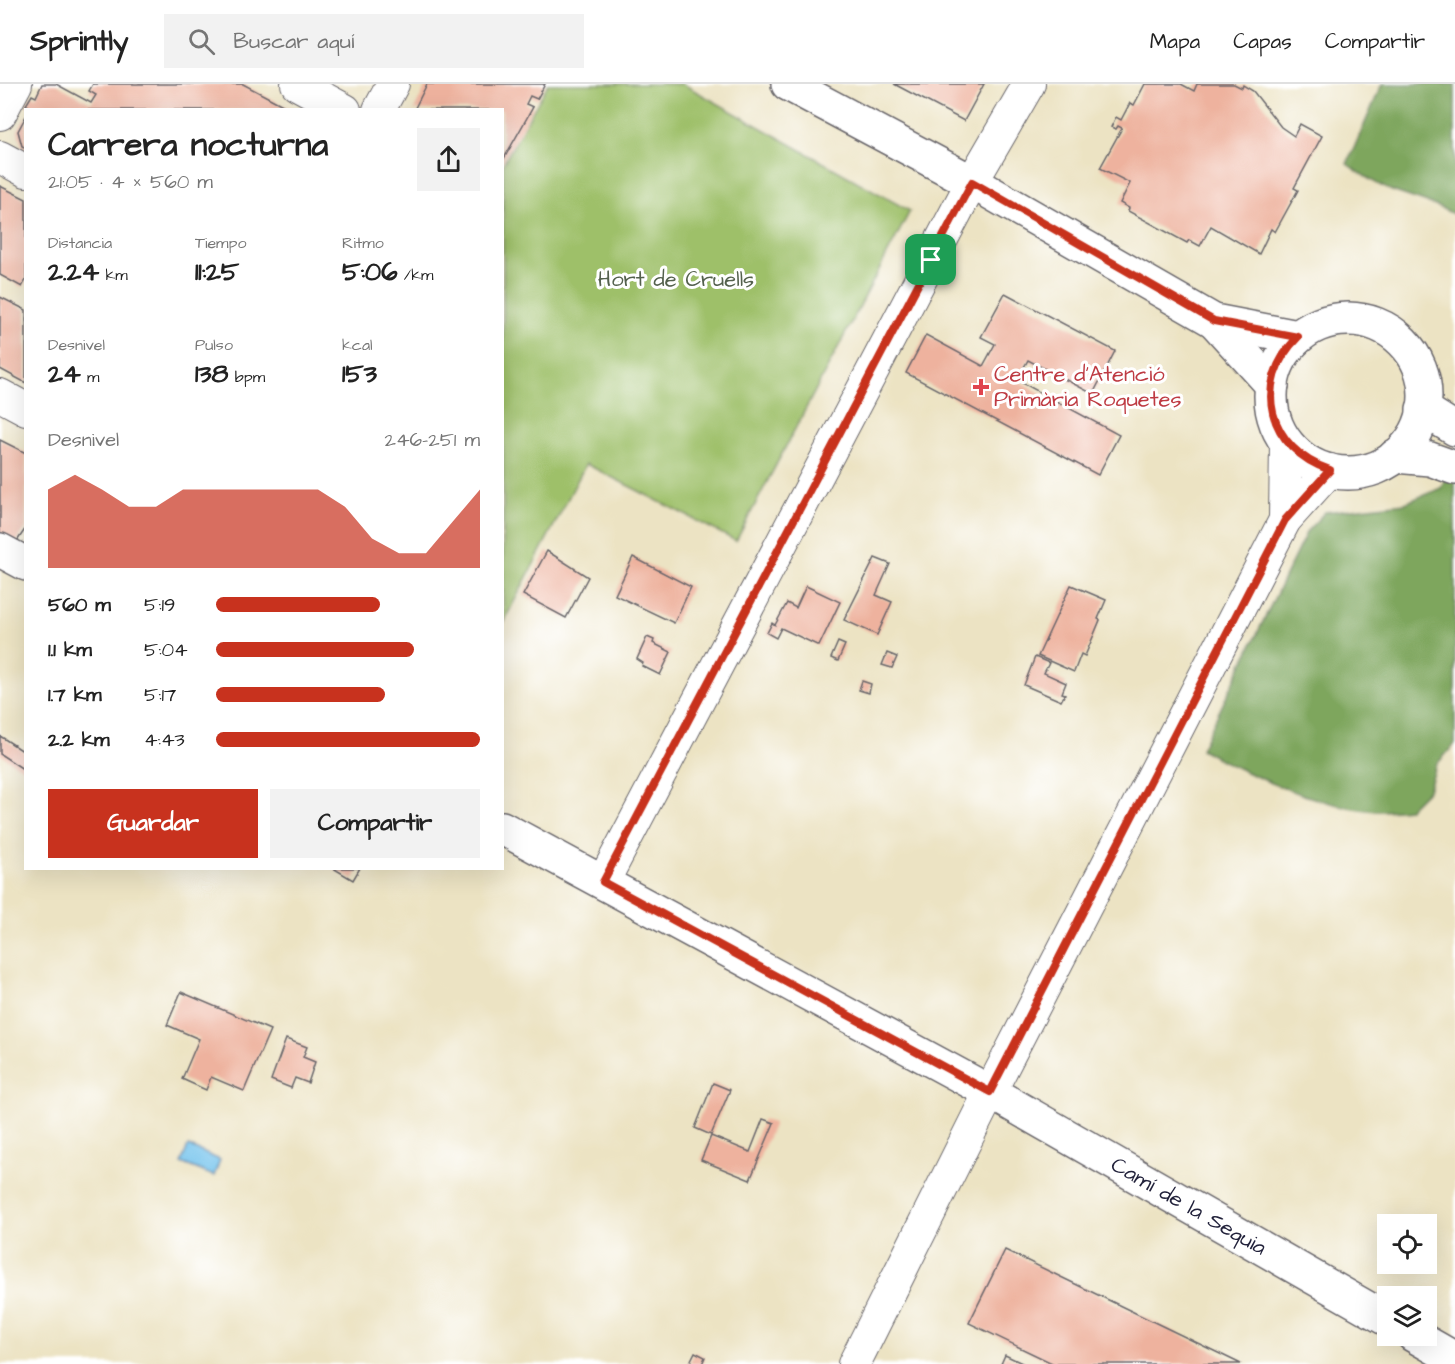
<!DOCTYPE html>
<html lang="es">
<meta charset="utf-8">
<style>
:root{--surface:#fff;--page:#f2f2f2;--text:#222;--muted:#767676;--line:#e0e0e0;--accent:#c8321e}
body{margin:0;font-family:"Architects Daughter",sans-serif;background:var(--page);color:var(--text);height:100vh;display:flex;flex-direction:column;font-size:22px;white-space:nowrap}
*{box-sizing:border-box;margin:0}
p{font-size:20px;color:var(--muted)}
.icon{flex:none;width:33px;height:33px;fill:none;stroke:currentColor;stroke-width:2;stroke-linecap:round;stroke-linejoin:round}
.map{position:relative;flex:1;overflow:hidden}
.drawer{position:absolute;left:24px;top:24px;width:480px;height:762px;display:flex;flex-direction:column;background:var(--surface);border-radius:0px;box-shadow:0 6px 24px #0002}
.drawer>*{flex:none}
.tools{position:absolute;left:1377px;top:1130px;display:grid;gap:12px}
.tools a{display:grid;place-items:center;width:60px;height:60px;border-radius:0px;background:var(--surface);box-shadow:0 6px 24px #0002;font-size:30px}
.pin{position:absolute;display:grid;place-items:center;width:51px;height:51px;color:#fff;margin:-26px;border-radius:12px;box-shadow:0 3px 9px #0006}
.round{display:grid;place-items:center;flex:none;width:63px;height:63px;border-radius:0px;background:var(--page)}
.head{display:flex;align-items:center;justify-content:space-between;height:102px;padding:0 24px}
h1{font-size:33px;font-weight:800;line-height:45px}
.figures{display:grid;grid-template-columns:repeat(3,1fr);gap:9px;height:102px;padding:6px 24px}
.figures div{display:grid;align-content:center}
.figures b{font-size:26px;font-weight:800}
.figures small{font-size:16px;font-weight:400}
.figures p{font-size:16px}
.chart{height:168px;padding:12px 24px}
.chart p{display:flex;justify-content:space-between}
.chart svg{width:100%;height:108px;margin-top:6px;fill:var(--accent);opacity:.7}
.action{display:flex;gap:12px;margin-top:auto;padding:12px 24px}
.action a{flex:1;height:69px;border-radius:0px;background:var(--accent);color:#fff;font-size:24px;font-weight:800;line-height:69px;text-align:center}
.action a+a{background:var(--page);color:var(--text)}
ul{padding:0 24px;list-style:none;font-size:20px}
li{display:grid;grid-template-columns:96px 72px 1fr;align-items:center;height:45px}
li i{height:15px;border-radius:8px;background:var(--accent)}
header{display:flex;align-items:center;gap:36px;box-sizing:border-box;height:84px;padding:0 30px;background:var(--surface);border-bottom:2px solid var(--line)}
header strong{font-size:28px}
nav{display:flex;gap:33px;margin-inline-start:auto;font-size:21px}
.search{width:420px;height:54px;background:var(--page);display:flex;align-items:center;gap:15px;box-sizing:border-box;padding:0 21px;border-radius:0px;color:var(--muted);font-size:22px}
.map>svg:first-child{display:block}
.green{fill:#9ec069;stroke:#607152;stroke-width:1.5}
.forest{fill:#7ea65d;stroke:#50644c;stroke-width:1.5}
.water{fill:#70c1ec;stroke:#497294;stroke-width:1.5}
.building{fill:#eeb29e}
.lines{fill:none;stroke-linecap:round;stroke-linejoin:round}
.minor-casing{stroke:#69666b;stroke-width:34}
.tertiary-casing{stroke:#69666b;stroke-width:36}
.minor{stroke:#fff;stroke-width:32}
.tertiary{stroke:#fff;stroke-width:33}
.route-casing{stroke:#fff;stroke-width:12}
.route{stroke:#c8321e;stroke-width:8}
.health-dot{fill:#e0444e;stroke:#fff;stroke-width:2}
.labels{text-anchor:middle;dominant-baseline:central;stroke-width:6;stroke-linejoin:round;paint-order:stroke}
.park-label{font-size:22px;fill:#54614d;stroke:#fff}
.health-label{font-size:22px;fill:#be3a42;stroke:#fff;text-anchor:start}
.street-label{font-size:22px;fill:#22223b;stroke:#fff}
</style>
<header>
<strong>Sprintly</strong>
<div class="search"><svg class="icon" aria-label="search" viewBox="0 0 24 24"><circle cx="10" cy="10" r="6"/><path d="M15 15l6 6"/></svg>Buscar aquí</div>
<nav><a>Mapa</a><a>Capas</a><a>Compartir</a></nav>
</header>
<div class="map">
<svg width="1455" height="1280" viewBox="0 0 1455 1280">
<rect width="100%" height="100%" fill="#fff"/>
<filter id="ink" filterUnits="userSpaceOnUse"><feTurbulence type="fractalNoise" baseFrequency=".0167" numOctaves="2"/><feDisplacementMap in="SourceGraphic" scale="12" xChannelSelector="R" yChannelSelector="G"/><feConvolveMatrix kernelMatrix="1 2 1 2 8 2 1 2 1" color-interpolation-filters="sRGB"/></filter>
<filter id="wash" filterUnits="userSpaceOnUse"><feTurbulence type="fractalNoise" baseFrequency=".008" numOctaves="4" result="noise"/><feDisplacementMap in="SourceGraphic" scale="24" xChannelSelector="R" yChannelSelector="G"/><feGaussianBlur stdDeviation="1.35" result="paint"/><feColorMatrix in="noise" values="0 0 0 0 0 0 0 0 0 0 0 0 0 0 0 0 0 1.4 0 .05"/><feComposite in="paint" operator="in"/></filter>
<g filter="url(#wash)">
<rect width="100%" height="100%" fill="#ece3c3"/>
<path class="green" d="M548,0h135l227,127 -174,330 -150,-77 -83,159v-459z"/>
<g class="forest">
<path d="M1382,0h73v131c-20,-11 -41,-16 -63,-24 -17,-7 -31,-17 -45,-27z"/>
<path d="M1455,369v291l-18,20 -9,26 -19,19c-10,1 -19,2 -28,2 -54,-1 -134,-36 -180,-62l106,-218 18,-19 80,-9 36,-15z"/>
</g>
<path class="water" d="M188,1062l32,14 -6,16 -33,-13z"/>
<g id="blocks">
<g class="building">
<path d="M42,0h14l35,19 5,-8 -7,-4 4,-7h150l49,26h-263l1,-3 -4,-2 6,-10 4,2z"/>
<path d="M427,0h118l-8,15 -7,-3 -4,8 7,3 -31,55v-52h-88z"/>
<path d="M894,0h90l-20,37z"/>
<path d="M1145,0h36l13,7 3,-7h37l8,4 1,-3 10,6 28,36 13,9 6,-12 22,12 -28,52 4,2 -23,42 -4,-3 -12,25 -48,-28 -11,20 -11,-6 -2,3 -59,-32 1,-3 -9,-5 10,-20 -30,-15 22,-40 -4,-2 -2,3 -5,-2 5,-10 5,3 9,-17 4,2z"/>
<path d="M26,32v32l-4,-2 -4,-15z"/>
<path d="M0,102l26,13v81l-4,7 -22,-12z"/>
<path d="M1005,209l110,58 -22,43 -65,-34 -11,20 102,55 -21,40 -192,-102 20,-38 57,31 12,-22 -14,-7z"/>
<path d="M0,213l26,13v73l-26,-14z"/>
<path d="M0,356l26,13v75l-15,22 -11,-6z"/>
<path d="M547,467l41,26 -22,41 -43,-23z"/>
<path d="M633,473l58,30 -17,36 -59,-28z"/>
<path d="M875,474l15,6 -14,31 16,7 -15,33 -33,-15z"/>
<path d="M1071,501l35,15 -8,19 2,1 -15,36 -4,-2 -7,18 -36,-16z"/>
<path d="M806,502l34,16 -21,44 -38,-18 -5,10 -9,-5 5,-10 3,2 12,-22 9,5z"/>
<path d="M647,553l7,3 -1,3 18,9 -11,23 -18,-9 1,-3 -6,-4z"/>
<path d="M838,558l7,3 -7,16 -7,-3z"/>
<path d="M887,569l10,4 -5,11 -10,-3z"/>
<path d="M1035,573l14,6 -5,10 22,10 -4,10 3,1 -4,7 -37,-16z"/>
<path d="M862,597l9,3 -2,9 -10,-3z"/>
<path d="M0,652l26,17v18l-26,-17z"/>
<path d="M333,784h27l-7,12z"/>
<path d="M181,908l89,38 -26,61 -33,-14 -5,13 -24,-11 17,-40 -32,-14z"/>
<path d="M286,955l21,8 -4,10 12,5 -7,21 -13,-5 -4,10 -20,-8z"/>
<path d="M713,999l17,7 -19,45 -16,-7z"/>
<path d="M763,1035l11,4 -24,57 -49,-20 10,-24 39,16z"/>
<path d="M1005,1166l62,30 174,84h-187l-85,-41z"/>
<path d="M695,1268l10,5 -3,7h-13z"/>
<path d="M1005,1271l19,9h-23z"/>
</g>
</g>
</g>
<g filter="url(#ink)">
<use href="#blocks" fill-opacity="0" stroke="#69666b" stroke-width="1.5"/>
<g class="lines">
<g class="minor-casing">
<g id="minor">
<path d="M297,0l48,26"/>
<path d="M379,26l14,-26"/>
<path d="M0,30l16,-30"/>
<path d="M0,73l26,14"/>
<path d="M0,311l26,14"/>
<path d="M1285,436l1,-78"/>
<path d="M603,798l369,-700 57,-98"/>
<path d="M854,1280l136,-272 295,-572 45,-50"/>
</g>
</g>
<g class="tertiary-casing">
<g id="tertiary">
<path d="M788,0l184,98 242,139 84,16"/>
<circle cx="1348" cy="312" r="77"/>
<path d="M1214,237l58,64"/>
<path d="M1423,325l32,20"/>
<path d="M1395,372l35,3 25,9"/>
<path d="M0,466l26,14"/>
<path id="s1" d="M502,744l488,264 398,228"/>
<path d="M1413,1251l42,24"/>
</g>
</g>
<use href="#minor" class="minor"/>
<use href="#tertiary" class="tertiary"/>
</g>
</g>
<g class="lines" filter="url(#ink)">
<g class="route-casing">
<path id="route" d="M972,98l242,139 84,16c-47,47 -30,112 32,133l-45,50 -295,572 -387,-210z"/>
</g>
<use href="#route" class="route"/>
</g>
<path class="health-dot" d="M978 294h6v6h6v6h-6v6h-6v-6h-6v-6h6z"/>
<g class="labels">
<g class="park-label">
<text x="676" y="195">Hort de Cruells</text>
</g>
<g class="health-label">
<text x="994" y="290">Centre d'Atenció<tspan x="994" dy="25">Primària Roquetes</tspan></text>
</g>
<g class="street-label">
<text stroke="none"><textPath href="#s1" startOffset="784">Camí de la Sequia</textPath></text>
</g>
</g>
</svg>
<div class="tools">
<a><svg class="icon" aria-label="locate" viewBox="0 0 24 24"><circle cx="12" cy="12" r="6"/><path d="M12 2v4M12 18v4M2 12h4M18 12h4"/></svg></a>
<a><svg class="icon" aria-label="layers" viewBox="0 0 24 24"><path d="M12 4l9 5-9 5-9-5zM3 14l9 5 9-5"/></svg></a>
</div>
<div class="pin" style="left:931px;top:176px;background:#1e9e55"><svg class="icon" aria-label="arrive" viewBox="0 0 24 24"><path d="M6 21V4h12l-3 4 3 4H6"/></svg></div>
<section class="drawer">
<div class="head"><div><h1>Carrera nocturna</h1><p>21:05 · 4 × 560 m</p></div><a class="round"><svg class="icon" aria-label="share" viewBox="0 0 24 24"><path d="M12 15V3M7 8l5-5 5 5M5 13v7h14v-7"/></svg></a></div>
<div class="figures">
<div><p>Distancia</p><b>2.24<small> km</small></b></div>
<div><p>Tiempo</p><b>11:25</b></div>
<div><p>Ritmo</p><b>5:06<small> /km</small></b></div>
</div>
<div class="figures">
<div><p>Desnivel</p><b>24<small> m</small></b></div>
<div><p>Pulso</p><b>138<small> bpm</small></b></div>
<div><p>kcal</p><b>153</b></div>
</div>
<div class="chart"><p><span>Desnivel</span>246–251 m</p>
<svg viewBox="0 0 160 44" preserveAspectRatio="none"><path d="M0 44V12L10 6L20 12L30 19L40 19L50 12L60 12L70 12L80 12L90 12L100 12L110 19L120 32L130 38L140 38L150 25L160 12V44z"/></svg>
</div>
<ul>
<li><b>560 m</b>5:19<i style="width:62%"></i></li>
<li><b>1.1 km</b>5:04<i style="width:75%"></i></li>
<li><b>1.7 km</b>5:17<i style="width:64%"></i></li>
<li><b>2.2 km</b>4:43<i style="width:100%"></i></li>
</ul>
<div class="action"><a>Guardar</a><a>Compartir</a></div>
</section>
</div>
